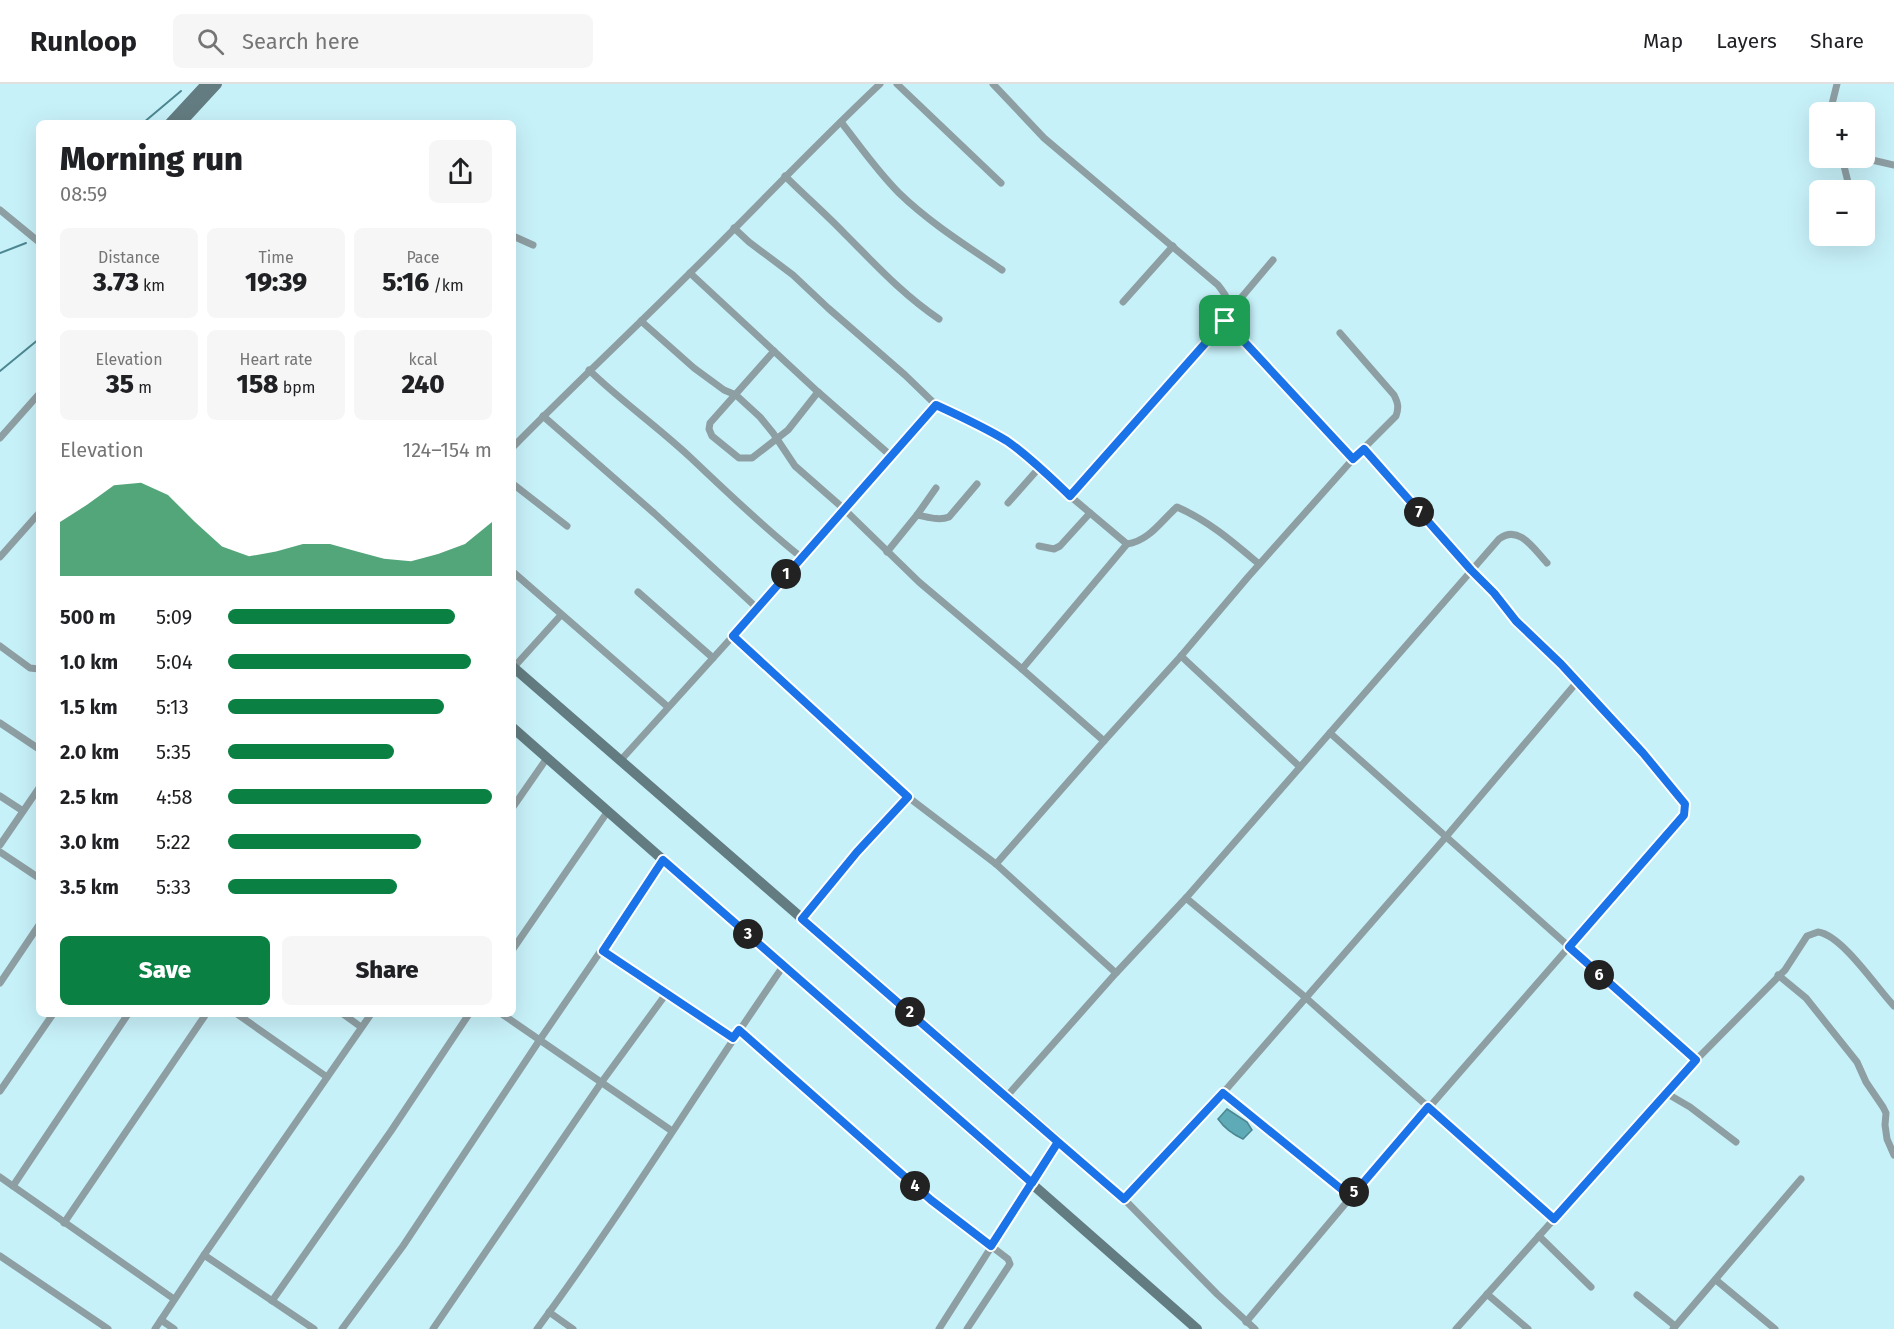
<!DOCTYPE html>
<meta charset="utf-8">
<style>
:root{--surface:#fff;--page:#f6f6f6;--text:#202124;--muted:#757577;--line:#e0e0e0;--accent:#0b8043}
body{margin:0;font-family:"Fira Sans",sans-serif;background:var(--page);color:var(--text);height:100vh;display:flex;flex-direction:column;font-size:22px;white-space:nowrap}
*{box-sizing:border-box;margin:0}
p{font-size:20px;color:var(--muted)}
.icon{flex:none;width:33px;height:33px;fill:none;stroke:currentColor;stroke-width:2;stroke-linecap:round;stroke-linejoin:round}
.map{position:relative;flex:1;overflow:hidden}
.drawer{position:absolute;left:36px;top:36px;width:480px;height:897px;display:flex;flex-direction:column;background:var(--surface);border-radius:9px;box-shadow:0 6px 24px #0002}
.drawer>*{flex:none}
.tools{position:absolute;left:1809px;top:18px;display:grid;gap:12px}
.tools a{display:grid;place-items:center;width:66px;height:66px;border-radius:9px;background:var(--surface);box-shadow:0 6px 24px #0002;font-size:30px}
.pin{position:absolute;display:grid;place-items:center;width:51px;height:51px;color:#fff;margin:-26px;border-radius:12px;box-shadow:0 3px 9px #0006}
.km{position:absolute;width:30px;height:30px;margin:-15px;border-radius:50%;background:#222;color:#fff;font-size:16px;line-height:30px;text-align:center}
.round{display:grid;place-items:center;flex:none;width:63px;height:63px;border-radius:9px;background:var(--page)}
.head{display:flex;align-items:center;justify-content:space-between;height:102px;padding:0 24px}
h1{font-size:33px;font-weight:800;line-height:45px}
.stats{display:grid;grid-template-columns:repeat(3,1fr);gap:9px;height:102px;padding:6px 24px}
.stats div{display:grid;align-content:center;border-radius:9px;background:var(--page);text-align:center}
.stats b{font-size:26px;font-weight:800}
.stats small{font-size:16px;font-weight:400}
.stats p{font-size:16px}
.chart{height:168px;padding:12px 24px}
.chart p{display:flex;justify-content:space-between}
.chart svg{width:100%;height:108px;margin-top:6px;fill:var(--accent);opacity:.7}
.primary-button{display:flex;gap:12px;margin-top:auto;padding:12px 24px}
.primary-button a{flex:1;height:69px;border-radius:9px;background:var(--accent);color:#fff;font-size:24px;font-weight:800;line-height:69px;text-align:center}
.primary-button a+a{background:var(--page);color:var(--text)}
ul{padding:0 24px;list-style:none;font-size:20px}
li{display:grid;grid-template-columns:96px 72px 1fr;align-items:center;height:45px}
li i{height:15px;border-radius:8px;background:var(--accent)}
header{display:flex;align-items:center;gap:36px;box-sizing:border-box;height:84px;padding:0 30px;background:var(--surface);border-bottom:2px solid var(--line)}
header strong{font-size:28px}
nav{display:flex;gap:33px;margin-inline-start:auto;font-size:21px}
.search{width:420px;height:54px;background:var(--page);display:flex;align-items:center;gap:15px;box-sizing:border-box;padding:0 21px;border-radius:9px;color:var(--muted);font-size:22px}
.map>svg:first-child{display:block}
.water{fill:#5eaab7;stroke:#4d8791;stroke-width:1.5}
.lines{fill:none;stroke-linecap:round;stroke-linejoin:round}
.stream{stroke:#4d8791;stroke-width:2}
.street{stroke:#8e9fa3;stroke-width:7}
.secondary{stroke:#637c81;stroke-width:10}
.route-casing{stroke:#fff;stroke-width:12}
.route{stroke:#1a73e8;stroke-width:8}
</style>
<header>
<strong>Runloop</strong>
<div class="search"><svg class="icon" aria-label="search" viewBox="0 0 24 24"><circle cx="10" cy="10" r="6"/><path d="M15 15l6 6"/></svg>Search here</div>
<nav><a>Map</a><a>Layers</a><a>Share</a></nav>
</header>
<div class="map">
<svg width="1894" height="1245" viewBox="0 0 1894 1245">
<rect width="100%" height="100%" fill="#c7f1f9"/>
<path class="water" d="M1227,1025l20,13 5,8 -9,9c-11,-5 -18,-10 -25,-20z"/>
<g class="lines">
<g class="stream">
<path d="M143,39l38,-32"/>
<path d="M37,148l2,-2"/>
<path d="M0,169l26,-10"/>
<path d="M0,287l39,-32"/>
</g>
<g class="street">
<path d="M897,0l104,99"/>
<path d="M993,0l51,54 174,147c11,14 14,19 7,36l-155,175 57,48"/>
<path d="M1830,28l7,-28"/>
<path d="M841,38c19,24 36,49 58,71 31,30 68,53 103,77"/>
<path d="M1864,72l8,4 22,5"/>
<path d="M1842,74l8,32"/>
<path d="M785,92c20,20 41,38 60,58 30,30 58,61 94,85"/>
<path d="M0,126l39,32"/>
<path d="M734,144l15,14 44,33 35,33 77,67 31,30 39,18 32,19 29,22 34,32"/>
<path d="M513,152l20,9"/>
<path d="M690,189l128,119 72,63"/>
<path d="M1123,218l50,-56"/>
<path d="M1230,227l43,-51"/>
<path d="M641,237l53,47 30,22 12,5 24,22 13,16 22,33 49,43 75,73 103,87 82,72"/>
<path d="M1225,237l128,138"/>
<path d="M774,267l-64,72 -1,6 3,7 27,22h13l36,-28 30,-38"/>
<path d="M589,286c32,31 69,57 102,88 36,34 71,68 110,99"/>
<path d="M543,332l111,97 103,95"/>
<path d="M0,354l39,-44"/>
<path d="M513,363c59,-60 120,-117 179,-176 63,-62 123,-126 188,-187"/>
<path d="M513,400l54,42"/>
<path d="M1008,419l31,-35"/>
<path d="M917,431c11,2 22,6 32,2l28,-33"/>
<path d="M1039,462l15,3 6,-3 30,-33"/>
<path d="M887,468l30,-37 19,-27"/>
<path d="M0,473l39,-44"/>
<path d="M513,488l155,135"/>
<path d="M638,508l75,66"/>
<path d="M733,552l175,161 88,67 120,109"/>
<path d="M0,562l30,22 9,1"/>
<path d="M1181,572l119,111"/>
<path d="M514,583l47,-52"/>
<path d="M1022,585l105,-125c22,-3 34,-23 50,-37 32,14 56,35 82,57"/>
<path d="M0,639l39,26"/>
<path d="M1330,649l366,327"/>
<path d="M620,677l113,-125 157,-181 46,-50"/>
<path d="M0,712l23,15"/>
<path d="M513,723l34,-49"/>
<path d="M0,761l39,-57"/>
<path d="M0,768l39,26"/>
<path d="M996,780l108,-123 77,-85 67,-79 105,-118 43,-43c3,-9 2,-13 -2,-21l-54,-62"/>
<path d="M1186,814l119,99 249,222"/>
<path d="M802,835l55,-67 51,-55"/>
<path d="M513,865l95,-138"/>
<path d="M602,867l131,87"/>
<path d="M1778,891l28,23 51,64 9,20 17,25 3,6 -1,12 2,14 7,16"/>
<path d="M0,899l39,-58"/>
<path d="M237,930l90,63"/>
<path d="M343,930l18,13"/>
<path d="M502,930l170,117"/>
<path d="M739,946l192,170 77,59 2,5 -43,65"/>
<path d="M0,1007l53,-77"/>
<path d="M1223,1009l128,104"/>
<path d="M1666,1009l24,14 46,35"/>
<path d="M1007,1012l109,-123 70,-75 313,-359c20,-15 35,10 48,24"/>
<path d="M1058,1057l66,58 93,95 38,35"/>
<path d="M0,1093l174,122"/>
<path d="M13,1102l115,-172"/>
<path d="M1124,1115l99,-106 222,-255 132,-156"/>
<path d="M64,1139l142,-209"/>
<path d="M1539,1152l52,51"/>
<path d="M204,1171l110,74"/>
<path d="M0,1172l108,73"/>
<path d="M1716,1196l59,49"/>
<path d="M1487,1210l41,35"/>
<path d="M1637,1211l38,31"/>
<path d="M272,1217l119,-170 78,-117"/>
<path d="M549,1228l24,17"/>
<path d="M161,1236l13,9"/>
<path d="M1246,1238l105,-125 333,-382 1,-11 -42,-51 -82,-89 -36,-34 -31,-37 -23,-23 -108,-121"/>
<path d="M155,1245l49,-74 167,-241"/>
<path d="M342,1245l61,-83 136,-205 124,-181"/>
<path d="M433,1245l168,-246 65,-89"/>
<path d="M537,1245c87,-118 163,-243 247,-364"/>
<path d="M939,1245l93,-146"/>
<path d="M1456,1245l240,-269 89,-90 22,-34 11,-4c24,3 58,55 76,74"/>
<path d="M1673,1245l128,-150"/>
</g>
<g class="secondary">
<path d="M170,39l36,-39"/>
<path d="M181,39l36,-39"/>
<path d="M513,583l545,474 -26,42"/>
<path d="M513,644l684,601"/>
</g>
</g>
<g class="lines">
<g class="route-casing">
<path id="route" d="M1225,237l-155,175c-20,-19 -40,-39 -63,-55 -23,-14 -47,-25 -71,-36l-203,231 175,161 -51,55 -55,67 256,223 -26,41 -369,-323 -60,91 130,87 6,-8 192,170 60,46 67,-104 66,57 99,-106 128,104 77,-90 126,112 142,-159 -127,-113 115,-132 1,-11 -42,-51 -82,-89 -45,-43 -22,-28 -23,-23 -107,-121 -11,10 -128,-138"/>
</g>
<use href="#route" class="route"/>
</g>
</svg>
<div class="tools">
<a>+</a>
<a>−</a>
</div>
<div class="pin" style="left:1225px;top:237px;background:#1e9e55"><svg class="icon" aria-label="arrive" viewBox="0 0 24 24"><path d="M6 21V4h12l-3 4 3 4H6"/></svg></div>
<b class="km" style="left:786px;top:490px">1</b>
<b class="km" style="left:910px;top:928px">2</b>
<b class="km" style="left:748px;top:850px">3</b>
<b class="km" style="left:915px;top:1102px">4</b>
<b class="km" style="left:1354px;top:1108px">5</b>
<b class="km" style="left:1599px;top:891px">6</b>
<b class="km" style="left:1419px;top:428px">7</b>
<section class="drawer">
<div class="head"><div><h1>Morning run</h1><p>08:59</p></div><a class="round"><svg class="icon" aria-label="share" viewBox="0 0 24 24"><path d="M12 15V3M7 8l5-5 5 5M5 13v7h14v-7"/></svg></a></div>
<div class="stats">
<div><p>Distance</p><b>3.73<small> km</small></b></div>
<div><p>Time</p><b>19:39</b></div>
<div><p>Pace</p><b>5:16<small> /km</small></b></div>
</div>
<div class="stats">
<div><p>Elevation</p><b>35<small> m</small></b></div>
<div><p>Heart rate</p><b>158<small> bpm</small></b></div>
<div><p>kcal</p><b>240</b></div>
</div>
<div class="chart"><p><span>Elevation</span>124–154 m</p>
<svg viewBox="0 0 160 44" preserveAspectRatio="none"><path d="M0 44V22L10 15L20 7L30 6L40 11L50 22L60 32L70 36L80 34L90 31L100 31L110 34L120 37L130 38L140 35L150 31L160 22V44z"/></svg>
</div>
<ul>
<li><b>500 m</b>5:09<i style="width:86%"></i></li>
<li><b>1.0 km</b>5:04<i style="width:92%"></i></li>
<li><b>1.5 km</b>5:13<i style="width:82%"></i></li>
<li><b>2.0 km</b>5:35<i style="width:63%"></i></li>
<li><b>2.5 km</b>4:58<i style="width:100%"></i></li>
<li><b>3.0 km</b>5:22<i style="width:73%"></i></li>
<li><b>3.5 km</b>5:33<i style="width:64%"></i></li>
</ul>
<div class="primary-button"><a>Save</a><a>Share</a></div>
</section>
</div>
